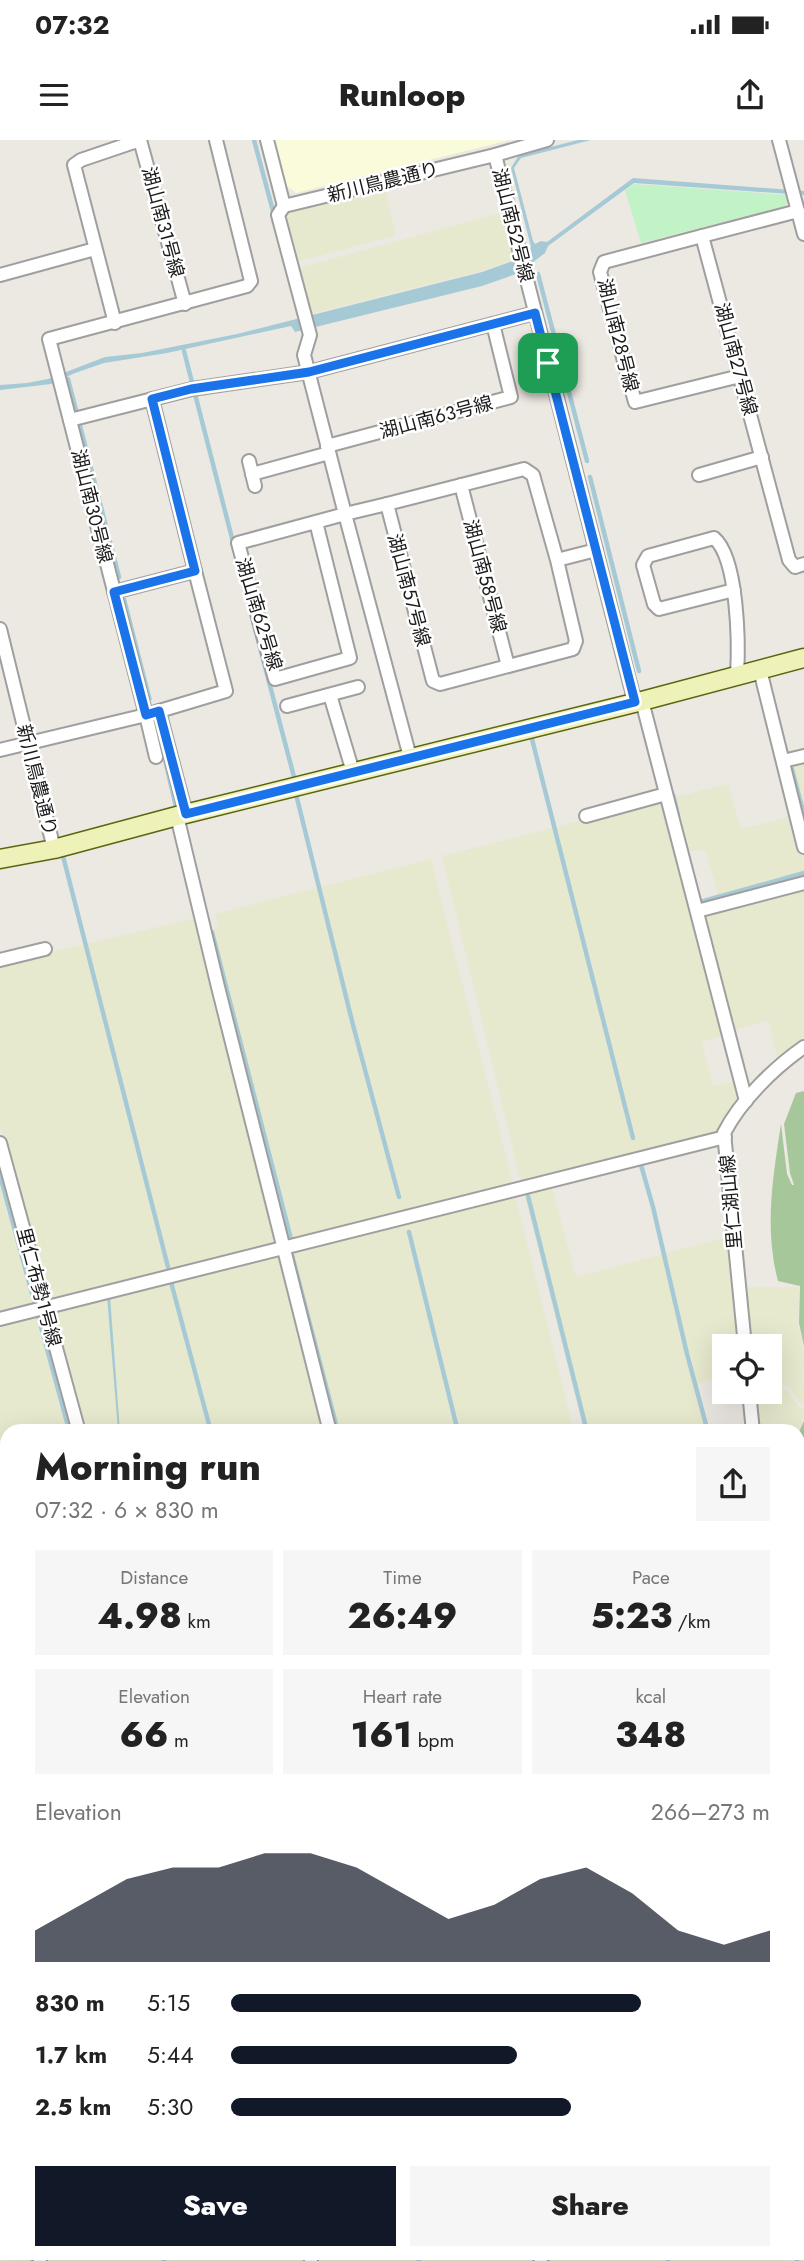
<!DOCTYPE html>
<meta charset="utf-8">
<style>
:root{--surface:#fff;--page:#f6f6f6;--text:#222;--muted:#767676;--accent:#111827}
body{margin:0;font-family:Jost,"Noto Sans JP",sans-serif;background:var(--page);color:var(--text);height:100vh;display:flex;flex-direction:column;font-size:26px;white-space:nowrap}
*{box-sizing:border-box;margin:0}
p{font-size:23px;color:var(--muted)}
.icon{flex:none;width:38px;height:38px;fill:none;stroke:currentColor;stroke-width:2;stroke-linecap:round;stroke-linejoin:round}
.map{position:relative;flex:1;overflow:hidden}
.panel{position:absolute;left:0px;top:1284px;width:805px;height:836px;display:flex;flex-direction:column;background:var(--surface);border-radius:21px 21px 0 0;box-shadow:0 7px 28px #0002}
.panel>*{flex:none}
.fabs{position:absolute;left:712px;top:1194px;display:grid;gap:14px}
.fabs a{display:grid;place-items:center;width:70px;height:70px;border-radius:0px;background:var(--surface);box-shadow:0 7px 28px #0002;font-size:35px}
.pin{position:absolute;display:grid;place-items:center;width:60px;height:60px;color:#fff;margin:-30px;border-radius:14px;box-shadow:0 4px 10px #0006}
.round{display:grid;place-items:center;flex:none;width:74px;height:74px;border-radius:0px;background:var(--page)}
.head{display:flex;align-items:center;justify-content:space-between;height:119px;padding:0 35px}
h1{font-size:38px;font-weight:800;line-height:52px}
.stats{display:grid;grid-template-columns:repeat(3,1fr);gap:10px;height:119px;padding:7px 35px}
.stats div{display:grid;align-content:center;border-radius:0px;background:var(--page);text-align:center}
.stats b{font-size:35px;font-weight:800}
.stats small{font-size:19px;font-weight:400}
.stats p{font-size:19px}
.chart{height:196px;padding:14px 35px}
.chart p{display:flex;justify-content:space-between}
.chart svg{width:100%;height:126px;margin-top:7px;fill:var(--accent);opacity:.7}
.primary-button{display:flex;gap:14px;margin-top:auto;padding:14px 35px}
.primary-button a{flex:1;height:80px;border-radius:0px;background:var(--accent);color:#fff;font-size:28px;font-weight:800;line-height:80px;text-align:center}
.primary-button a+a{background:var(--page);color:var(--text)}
ul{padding:0 35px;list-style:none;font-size:23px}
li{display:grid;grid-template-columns:112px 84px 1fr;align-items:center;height:52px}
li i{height:18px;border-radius:9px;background:var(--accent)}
.status{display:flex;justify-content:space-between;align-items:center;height:49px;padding:0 35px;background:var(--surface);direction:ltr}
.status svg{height:19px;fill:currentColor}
header{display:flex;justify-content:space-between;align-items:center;height:91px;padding:0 35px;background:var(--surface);font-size:32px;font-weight:800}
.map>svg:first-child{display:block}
.education{fill:#fafbdb}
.farmland{fill:#e7e9ce}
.forest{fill:#a6c79a}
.park{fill:#c1f3c6}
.water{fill:#a6cad5}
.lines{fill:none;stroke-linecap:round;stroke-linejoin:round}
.stream{stroke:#a6cad5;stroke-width:4.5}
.minor-casing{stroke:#9f9f9f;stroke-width:16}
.secondary-casing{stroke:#5a650f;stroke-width:21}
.minor{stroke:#fff;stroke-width:12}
.secondary{stroke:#eef2b9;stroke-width:18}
.route-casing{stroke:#fff;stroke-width:14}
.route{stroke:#1a73e8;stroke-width:9}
.labels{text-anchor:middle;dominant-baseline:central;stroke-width:5;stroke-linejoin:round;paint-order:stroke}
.street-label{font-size:19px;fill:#1b1b1b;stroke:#fff}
</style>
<div class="status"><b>07:32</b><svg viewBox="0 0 49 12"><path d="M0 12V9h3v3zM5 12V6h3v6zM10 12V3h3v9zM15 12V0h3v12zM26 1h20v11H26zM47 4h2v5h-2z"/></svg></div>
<header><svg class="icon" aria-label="menu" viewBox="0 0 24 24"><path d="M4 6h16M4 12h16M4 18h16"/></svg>Runloop<svg class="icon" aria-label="share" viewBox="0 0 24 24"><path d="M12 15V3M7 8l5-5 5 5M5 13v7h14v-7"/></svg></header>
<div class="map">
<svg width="804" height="2121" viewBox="0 0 804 2121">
<rect width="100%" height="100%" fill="#ece8e2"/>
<path class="education" d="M273,0h237l-214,53 -11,-8z"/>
<g class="farmland">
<path d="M385,49l10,43 -2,4 -94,25 -6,-2 -10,-45z"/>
<path d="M504,72l12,47 -35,12 -173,44 -10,-46 1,-1z"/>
<path d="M804,623v50l-2,1 -12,-47z"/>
<path d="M728,644l13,45 51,-13 12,46v14l-84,24 -15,-51 -20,4 -14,-55z"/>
<path d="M654,662l10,3 60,230 -22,7 11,44 21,-5 7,24 -20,29 -194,48 -7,-3 -78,-323z"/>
<path d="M431,719l81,321 -4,7 -216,56 -6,-5 -77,-307 9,-3 -3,-14z"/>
<path d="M804,746v158l-25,20 -11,-44 -36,11 -31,-112 4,-5z"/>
<path d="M196,778l81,320 -2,8 -223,56 -5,-5 -47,-171v-159l52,-13v-2z"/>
<path d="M0,1019l13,46 -8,2 2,9 8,-1 23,84 -6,8 -32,8z"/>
<path d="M551,1044l25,93 155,-41 11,110h-18v30l-28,8 10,47h-122l-59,-234 3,-8z"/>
<path d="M511,1055l5,3 58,233h-239l-46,-177 4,-5z"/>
<path d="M274,1113l7,4 44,174h-242l-32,-116 3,-5z"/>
<path d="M742,1147h57l-1,37 6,27v53h-3l-13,-19h-18v-39h-22z"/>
<path d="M35,1175l8,4 22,78 -8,4 3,8 7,-2 7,24 -67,1v427l-7,2v-537z"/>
<path d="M770,1249h17l12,18 5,1v11l-6,13 -43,-1 -3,-40h18z"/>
<path d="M804,1527v594h-9l-2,-7h5v-586z"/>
<path d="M7,1728v245l-7,-27v-216z"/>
<path d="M0,1982l7,28v104h26l2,7h-35z"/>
<path d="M43,2114h262l1,7h-261z"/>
<path d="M315,2114h219l2,7h-220z"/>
<path d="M544,2114h240l2,7h-240z"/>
</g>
<g class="forest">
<path d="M804,951v255l-5,-23 1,-37 -22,-5c-14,-52 -5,-105 3,-157l6,50 5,11h2l-4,-12 -6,-49 12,-31z"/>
<path d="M804,1281v42l-6,-1v-28z"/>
</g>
<path class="park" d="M634,44l153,11 2,5 -4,6 -144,37 -16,-53z"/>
<g class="water">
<path d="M578,0h13l-70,18 -7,10 19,73 2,3 6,-3 6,1 86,-64 171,13v4l-170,-12 -86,63 -3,7 -26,20 -37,13 -187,46 -4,-6 -124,27 -63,10 -29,10 -24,11 -51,6v-5l27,-2 21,-4 57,-22 37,-4 95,-19 245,-62 34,-12 15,-13 -20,-79 8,-13z"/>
<path d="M122,458h4l26,102 -4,1z"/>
<path d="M156,578l22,88 -4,2 -20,-85z"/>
<path d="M0,1028l72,263h-5l-67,-247z"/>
<path d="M274,1102l1,2 -167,43v-2z"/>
<path d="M107,1156h3l10,135h-2z"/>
</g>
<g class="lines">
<g class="stream">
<path d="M254,0l19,71"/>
<path d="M538,134l49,187"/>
<path d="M184,211l50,195"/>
<path d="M68,239l51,198"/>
<path d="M590,337l49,194"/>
<path d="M248,462l46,175"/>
<path d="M531,595l102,403"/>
<path d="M792,629l12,46"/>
<path d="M296,654l57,231 46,172"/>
<path d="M673,655l5,20"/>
<path d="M63,716l105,411"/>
<path d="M699,758l1,4 104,-29"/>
<path d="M212,792l79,307"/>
<path d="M641,1025l12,42 34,147 21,78"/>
<path d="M528,1056l59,236"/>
<path d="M409,1092l49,200"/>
<path d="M292,1115l46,177"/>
<path d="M171,1142l40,150"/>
<path d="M0,1173l31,-8"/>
<path d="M798,1351l6,-13"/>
<path d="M798,1369l6,-1"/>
<path d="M798,1392l6,24"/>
<path d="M0,1473l7,26"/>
<path d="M798,1647l6,24"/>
<path d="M798,1971l6,-2"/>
<path d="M0,1992l7,28"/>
<path d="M31,2114l2,7"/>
<path d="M162,2114l2,7"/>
<path d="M417,2114l2,7"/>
<path d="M546,2114l2,7"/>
<path d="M667,2114l1,7"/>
<path d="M796,2114l1,7"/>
</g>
<g class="minor-casing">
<g id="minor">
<path d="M267,0l17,66 211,-51 52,-15"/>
<path d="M779,0l25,94"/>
<path d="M495,15l140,548"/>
<path d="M284,66l-6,9 32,120 -6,20 41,159 -107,29 37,136 75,-21 -34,-136"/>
<path d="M798,71l-96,25 87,324 6,7 9,-3"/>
<path d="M702,96l-98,26 -4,10 35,130 105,-26"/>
<path d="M0,135l95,-26"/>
<path d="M115,183l-41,-158 7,-5 59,-20 45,164"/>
<path d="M152,259l43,172"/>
<path d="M70,280l122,-31 117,-17 226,-59"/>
<path d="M327,306l184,-49 -18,-73"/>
<path d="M249,321l6,25"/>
<path d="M252,334l77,-21"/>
<path d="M699,335l63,-18"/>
<path d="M461,345l47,181"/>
<path d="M387,364l-42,10 65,243"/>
<path d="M557,420l19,81 -3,8 -133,35 -7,-3 -46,-177 137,-35 9,6 24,85 39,-10"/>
<path d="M734,450l-75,19 -5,-5 -11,-39 5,-9 66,-18c24,20 25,106 23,137"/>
<path d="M114,452l81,-21 31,120 -80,24 10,42"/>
<path d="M0,489l54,220"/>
<path d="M760,530l44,177"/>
<path d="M330,555l23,77"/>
<path d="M642,561l104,400"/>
<path d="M287,566l71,-19"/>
<path d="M159,571l27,103"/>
<path d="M0,610l146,-35 -97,-376 198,-53 4,-5 -35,-141"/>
<path d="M783,621l21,-5"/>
<path d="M177,676l41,171 112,445"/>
<path d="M586,676l80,-22"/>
<path d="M697,771l107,-28"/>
<path d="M0,820l45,-11"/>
<path d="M0,1003l79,289"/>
<path d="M0,1179l725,-182"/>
<path d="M745,1206l-21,-213c17,-33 50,-65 80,-86"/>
<path d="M749,1251l4,41"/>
<path d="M798,1324l6,1"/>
<path d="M798,1524l6,-2"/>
<path d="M0,1725l7,-2"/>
<path d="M0,1967l7,27"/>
<path d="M38,2114l2,7"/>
<path d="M310,2114l1,7"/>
<path d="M539,2114l2,7"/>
</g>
</g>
<g class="secondary-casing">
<path id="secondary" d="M0,719l54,-10 123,-33 465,-115 162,-43"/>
</g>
<use href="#minor" class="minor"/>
<use href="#secondary" class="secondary"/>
</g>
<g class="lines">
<g class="route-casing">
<path id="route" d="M535,173l100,389 -449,112 -27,-103 -13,4 -32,-123 81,-21 -43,-172 39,-10 118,-17z"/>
</g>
<use href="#route" class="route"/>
</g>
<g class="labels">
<g class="street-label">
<text transform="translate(383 42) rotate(-14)">新川鳥農通り</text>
<text transform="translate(163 82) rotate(75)">湖山南31号線</text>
<text transform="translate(513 85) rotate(76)">湖山南52号線</text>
<text transform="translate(618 195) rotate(76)">湖山南28号線</text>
<text transform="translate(736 219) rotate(75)">湖山南27号線</text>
<text transform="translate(436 277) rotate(-15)">湖山南63号線</text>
<text transform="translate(92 366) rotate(76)">湖山南30号線</text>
<text transform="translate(485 436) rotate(75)">湖山南58号線</text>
<text transform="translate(409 450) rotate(75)">湖山南57号線</text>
<text transform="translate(259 474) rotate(73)">湖山南62号線</text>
<text transform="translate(37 640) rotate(76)">新川鳥農通り</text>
<text transform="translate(731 1062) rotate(-95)">里仁湖山線</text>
<text transform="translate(39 1147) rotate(75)">里仁布勢1号線</text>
</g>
</g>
</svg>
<div class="fabs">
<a><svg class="icon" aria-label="locate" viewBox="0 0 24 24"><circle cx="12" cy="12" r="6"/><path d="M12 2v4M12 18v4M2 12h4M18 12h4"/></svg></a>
</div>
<div class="pin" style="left:548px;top:223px;background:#1e9e55"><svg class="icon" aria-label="arrive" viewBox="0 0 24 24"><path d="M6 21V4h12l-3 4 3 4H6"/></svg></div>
<section class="panel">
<div class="head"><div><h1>Morning run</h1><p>07:32 · 6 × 830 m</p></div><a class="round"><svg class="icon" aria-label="share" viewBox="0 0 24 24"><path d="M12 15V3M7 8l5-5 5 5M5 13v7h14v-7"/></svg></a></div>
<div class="stats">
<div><p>Distance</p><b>4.98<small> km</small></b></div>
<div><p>Time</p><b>26:49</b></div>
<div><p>Pace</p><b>5:23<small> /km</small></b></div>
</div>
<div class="stats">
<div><p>Elevation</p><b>66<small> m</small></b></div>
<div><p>Heart rate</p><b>161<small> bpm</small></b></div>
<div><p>kcal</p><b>348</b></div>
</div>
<div class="chart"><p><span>Elevation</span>266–273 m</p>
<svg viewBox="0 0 160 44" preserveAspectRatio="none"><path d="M0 44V33L10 24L20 15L30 11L40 11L50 6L60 6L70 11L80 20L90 29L100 24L110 15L120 11L130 20L140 33L150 38L160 33V44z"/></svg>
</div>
<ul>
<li><b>830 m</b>5:15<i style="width:76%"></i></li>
<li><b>1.7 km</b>5:44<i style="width:53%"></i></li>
<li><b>2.5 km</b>5:30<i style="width:63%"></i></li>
</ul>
<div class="primary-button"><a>Save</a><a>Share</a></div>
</section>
</div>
